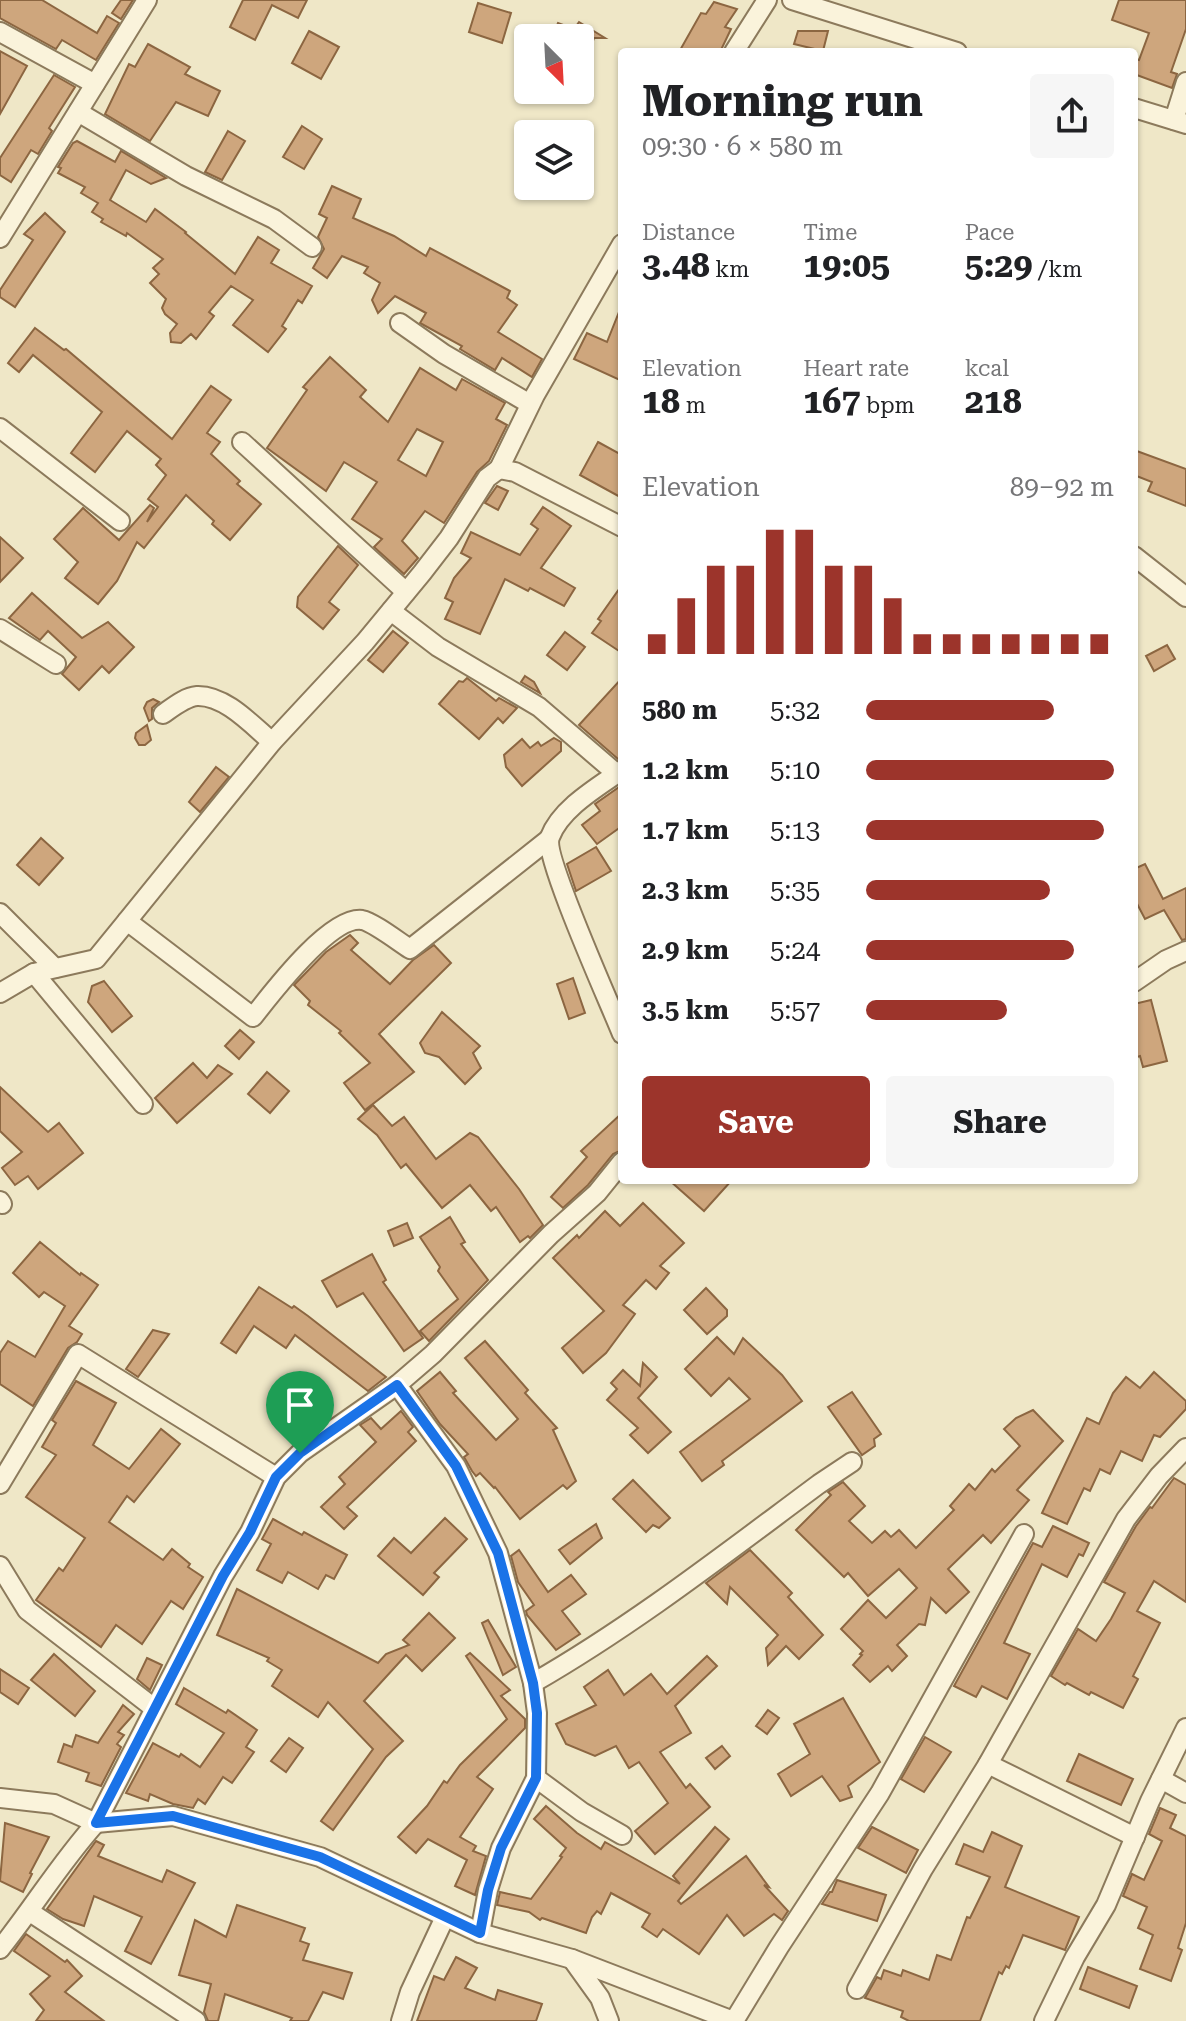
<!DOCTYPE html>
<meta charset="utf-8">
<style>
:root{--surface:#fff;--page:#f6f6f6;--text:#202124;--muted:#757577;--accent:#9c342b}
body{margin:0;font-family:"Roboto Serif",serif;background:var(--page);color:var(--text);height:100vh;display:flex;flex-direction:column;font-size:30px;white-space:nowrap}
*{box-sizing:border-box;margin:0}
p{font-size:26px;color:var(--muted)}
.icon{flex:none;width:44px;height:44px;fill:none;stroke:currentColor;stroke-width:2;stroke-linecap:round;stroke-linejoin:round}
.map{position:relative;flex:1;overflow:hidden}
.drawer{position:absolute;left:618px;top:48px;width:520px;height:1136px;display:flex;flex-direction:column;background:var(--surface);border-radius:8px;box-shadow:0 2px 6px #0004}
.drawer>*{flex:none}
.needle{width:52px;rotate:156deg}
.fabs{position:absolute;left:514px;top:24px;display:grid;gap:16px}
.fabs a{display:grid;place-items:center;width:80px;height:80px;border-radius:8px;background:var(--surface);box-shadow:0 2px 6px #0004;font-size:40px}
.pin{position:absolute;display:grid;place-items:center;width:68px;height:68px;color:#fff;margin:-82px -34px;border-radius:50% 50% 50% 0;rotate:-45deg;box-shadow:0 0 8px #0007}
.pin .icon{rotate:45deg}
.round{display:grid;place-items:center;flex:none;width:84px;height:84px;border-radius:8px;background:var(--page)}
.headline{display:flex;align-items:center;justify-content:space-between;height:136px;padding:0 24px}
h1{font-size:44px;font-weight:700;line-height:60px}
.metrics{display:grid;grid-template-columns:repeat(3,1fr);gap:12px;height:136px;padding:8px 24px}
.metrics div{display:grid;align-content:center}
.metrics b{font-size:34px;font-weight:700}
.metrics small{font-size:22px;font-weight:400}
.metrics p{font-size:22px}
.chart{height:224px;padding:16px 24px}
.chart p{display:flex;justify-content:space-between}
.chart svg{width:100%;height:144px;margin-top:8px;stroke:var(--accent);stroke-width:6}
.action{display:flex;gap:16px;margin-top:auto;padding:16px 24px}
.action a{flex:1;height:92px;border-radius:8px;background:var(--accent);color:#fff;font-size:32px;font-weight:700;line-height:92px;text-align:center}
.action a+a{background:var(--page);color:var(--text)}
ul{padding:0 24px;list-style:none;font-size:26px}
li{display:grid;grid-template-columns:128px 96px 1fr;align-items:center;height:60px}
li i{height:20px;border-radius:10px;background:var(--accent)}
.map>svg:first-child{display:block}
.building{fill:#cea67d;stroke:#8c6641;stroke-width:2;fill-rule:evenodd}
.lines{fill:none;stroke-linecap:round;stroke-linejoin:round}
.minor-casing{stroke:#8c7a5c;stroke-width:22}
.minor{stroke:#faf3db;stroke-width:18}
.route-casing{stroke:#fff;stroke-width:16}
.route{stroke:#1a73e8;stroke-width:10}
</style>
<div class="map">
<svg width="1186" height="2021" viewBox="0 0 1186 2021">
<rect width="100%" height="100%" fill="#efe7c7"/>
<g class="building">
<path d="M0,0h42l55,33 10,-17 12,7 -23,37 -34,-20 -6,9 -56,-31z"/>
<path d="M121,0h12l-12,19 -9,-6z"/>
<path d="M243,0h64l-9,18 -26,-13 -17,35 -25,-13z"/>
<path d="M1119,0h67v29l-15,43 6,2 -5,14 -38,-14v-15l5,1 10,-27 -37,-13z"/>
<path d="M714,2l23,7 -12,18 6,2 -11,23h-41l22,-39 5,1z"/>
<path d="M478,3l33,10 -9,30 -33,-11z"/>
<path d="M579,22l26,16h-11l-12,35 -2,-35h-28l6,-15 16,6z"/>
<path d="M309,31l30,16 -18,32 -29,-16z"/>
<path d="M798,31h30l-5,20 -29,-7z"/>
<path d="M148,44l42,23 -5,7 35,17 -12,25 -32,-14 -26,39 -45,-27 24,-50 6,3z"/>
<path d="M0,51l27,15 -27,48z"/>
<path d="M54,75l21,12 -26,41 3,3 -14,23 -7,-4 -20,32 -11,-7v-17z"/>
<path d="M302,126l20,13 -18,30 -21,-12z"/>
<path d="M228,131l17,10 -23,39 -17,-8z"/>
<path d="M77,141l38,21 6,-11 45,27 -15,6 -25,-14 -16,30 36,22 9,-13 31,23 -1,1 50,41 23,-37 21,13 -8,13 41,23 -10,17 -4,-3 -16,26 4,3 -18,23 -35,-27 20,-25 -22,-14 -22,26 5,4 -18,23 -5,-5 -10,9 -10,-1 -1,-9 7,-9 -12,-10 -3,-6 4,-9 -16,-16 9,-9 -6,-6 10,-9 -36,-26 -1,3 -25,-14 2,-3 -11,-7 6,-9 -17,-10 4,-6 -27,-14 3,-5 -3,-1 15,-24z"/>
<path d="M332,186l29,13 -8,19 41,18 32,20 4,-8 80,43 -3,7 10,7 -19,27 44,27 -10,18 -30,-19 -7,12 -35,-21 2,-3 -42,-23 6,-10 -31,-17 -17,17 -6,-13 8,-17 -16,-10 4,-6 -26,-11 -15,22 -14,-10 11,-19 -6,-12 9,-19 -8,-4z"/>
<path d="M45,213l20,19 -50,75 -15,-10v-7l33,-50 -9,-6z"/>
<path d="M621,307h1v74l-48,-22 13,-26 20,9z"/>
<path d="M35,328l29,22 2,-1 106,90 39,-53 20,14 -24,33 13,9 -9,12 29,27 -3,3 24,20 -31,36 -18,-16 2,-3 -28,-26 -42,53 -7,-6 -20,39 -19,23 -33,-26 13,-16 -24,-23 29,-31 36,32 31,-35 4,3 -7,14 11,-15 -10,-8 18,-24 -10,-10 5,-6 -34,-28 -32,41 -24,-19 31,-41 -69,-57 -14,17 -11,-9z"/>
<path d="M330,357l36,33 -6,7 28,25 32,-54 36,22 6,-11 43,24 -9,16 11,6 -18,36 -12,11 -33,51 -19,-12 -23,30 16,17 -14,16 -30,-27 8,-8 -30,-20 25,-37 -33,-20 -18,29 -59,-43 40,-58 -4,-3zM417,429l26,13 -17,34 -28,-16z"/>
<path d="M598,442l24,13v43l-42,-23z"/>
<path d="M1134,450l52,19v37l-38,-15 4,-9 -18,-7z"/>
<path d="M497,486l11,5 -10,19 -13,-7z"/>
<path d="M543,507l28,19 -30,42 34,20 -11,18 -34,-18 -2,3 -23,-12 -25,55 -35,-15 8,-17 -8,-4 9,-20 17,-20 -10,-5 10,-21 49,23 18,-26 -7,-5z"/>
<path d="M0,537l23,21 -23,24z"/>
<path d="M338,546l20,19 -29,37 10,8 -16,19 -26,-22 1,-10z"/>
<path d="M622,585v68l-30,-20 9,-12 -3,-2z"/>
<path d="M32,593l50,45 26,-16 26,25 -25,26 -7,-7 -23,24 -17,-16 14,-17 -28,-26 -8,9 -31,-22z"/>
<path d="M393,631l15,12 -25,29 -15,-12z"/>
<path d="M565,632l20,15 -18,23 -20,-15z"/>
<path d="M1167,645l8,14 -21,12 -8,-15z"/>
<path d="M525,676l9,6 6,11 -19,-11z"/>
<path d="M467,678l29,23 3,-3 18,10 -14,15 -5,-5 -19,21 -40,-35 20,-23 4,1z"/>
<path d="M622,678v80l-4,1 -39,-34z"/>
<path d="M153,699l6,3 -7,6v11l-3,2 -5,-13 3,-6z"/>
<path d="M147,725l4,15 -6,5h-6l-4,-7 1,-5z"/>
<path d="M554,738l7,4v9l-39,35 -16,-19 -2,-12 18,-16 8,9 8,-6 3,4z"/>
<path d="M216,767l13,10 -29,35 -11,-10z"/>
<path d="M622,785v41l-25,18 -15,-19 18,-14 -5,-7z"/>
<path d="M41,838l22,20 -24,27 -22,-20z"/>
<path d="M596,847l15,24 -35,20 -9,-27z"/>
<path d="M1145,864l18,35 23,-11v51l-4,1 -18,-30 -19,9 -11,-21v-29z"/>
<path d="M350,935l8,8 -7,7 39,34 23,-24 21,-15 17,18 -72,71 35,38 -49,38 -21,-27 26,-20 -31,-30 2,-2 -33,-26 2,-4 -16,-16 32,-33z"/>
<path d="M573,978l12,35 -16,6 -12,-35z"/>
<path d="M104,981l28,35 -20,16 -24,-30 4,-16z"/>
<path d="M1151,1000l16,61 -24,6 -3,-11 -6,2v-54z"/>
<path d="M442,1012l38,34 -7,7 8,15 -16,16 -26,-27 -14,-4 -5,-10z"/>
<path d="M240,1030l14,12 -15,17 -14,-13z"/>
<path d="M193,1063l14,15 11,-13 14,9 -55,49 -22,-25z"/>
<path d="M267,1072l22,19 -19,22 -22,-19z"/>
<path d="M0,1087l48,45 11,-9 24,30 -45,36 -10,-13 -13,9 -13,-17 20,-16 -22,-21z"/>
<path d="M373,1105l19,21 12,-9 32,42 34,-26 8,4 41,52 24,36 -13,13 -2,-2 -8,6 -24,-35 -5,4 -21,-26 -28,23 -36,-44 -5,4 -24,-33 -19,-16z"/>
<path d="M622,1113v37l-9,4 -25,31 -25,23 -12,-11 36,-40 -6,-6z"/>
<path d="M669,1180h63l-28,31z"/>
<path d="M643,1203l41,40 -24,23 9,7 -13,16 -10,-9 -23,25 12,9 -29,39 -23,20 -21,-25 42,-37 -51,-53 24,-23 2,3 26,-27 15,15z"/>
<path d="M450,1217l15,25 -4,2 27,36 -59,61 -9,-10 38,-32 -20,-28 2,-4 -20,-30z"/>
<path d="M407,1223l6,15 -19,8 -6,-15z"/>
<path d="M40,1242l40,33 1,-2 17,12 -29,41 13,8 -5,8 -9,6 -35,58 -33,-22v-31l8,-12 27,16 30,-51 -21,-14 -5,5 -26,-24z"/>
<path d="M372,1254l14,26 -3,2 40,56 -19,13 -41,-58 -26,14 -15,-26z"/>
<path d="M259,1287l33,21 2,-2 14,10 78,61 -18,14 -73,-56 -9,13 -32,-22 -18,27 -15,-10z"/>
<path d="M706,1288l21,22v6l-20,18 -23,-24z"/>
<path d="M153,1330l16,4 -31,43 -12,-8z"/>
<path d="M717,1337l17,17 9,-16 39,37 20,26 -80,60 2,4 -22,16 -22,-29 70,-53 -21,-21 -18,18 -26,-27z"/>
<path d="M485,1341l43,49 -3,3 32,35 -4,2 23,51 -9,8 -4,-4 -43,34 -25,-32 -1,1 -14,-15 -4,3 -4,-5 -8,-14 4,-3 -28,-30 -23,-33 23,-19 16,19 -3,2 43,47 22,-21 -53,-61z"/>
<path d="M643,1363l14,14 -19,21 33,34 -23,21 -18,-18 8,-7 -31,-28 10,-11 -6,-6 12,-13 17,16z"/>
<path d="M1154,1372l32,29v8l-26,28 -6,-2 -12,26 -21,-10 -11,23 -10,-5 -10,22 -6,-3 -17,36 -25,-11 45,-95 12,6 14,-31 13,-16 14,11z"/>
<path d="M76,1381l40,22 -23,42 36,24 32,-40 19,15 -46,58 -7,-6 -18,26 54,38 9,-11 18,15 -2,3 15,10 -20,32 -12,-8 -29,43 -26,-19 -15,22 -65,-47 23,-32 4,3 22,-33 -59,-41 30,-42 -14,-8 14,-24 -4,-3z"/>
<path d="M852,1392l29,42 -7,5 1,7 -13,9 -34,-48z"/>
<path d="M1033,1410l30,31 -46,49 12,10 -38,43 -8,-8 -35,34 21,23 -23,21 -15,-15 -6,27 -6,-1 -22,21 10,11 -15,15 -4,-5 -18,16 -17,-17 9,-10 -2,-1 3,-3 -22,-22 27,-29 18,18 31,-30 -18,-19 -31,27 -20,-23 -4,4 -48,-47 35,-35 -3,-3 15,-10 22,24 -16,15 23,22 13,-12 6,6 8,-7 17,18 38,-38 -4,-4 19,-22 6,6 17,-21 3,3 25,-26 -16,-17 12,-11z"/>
<path d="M401,1411l12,16 -5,5 8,9 -69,66 10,9 -13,13 -23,-22 24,-23 -6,-7 37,-35 -16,-17 11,-7 10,11z"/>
<path d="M1174,1478l12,7v117l-32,-21 -17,30 23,12 -27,53 5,3 -15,29 -32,-16 -2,3 -22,-12 -2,2 -14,-9 27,-47 18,12 15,-22 14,-26 -21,-11 32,-56 14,-19 2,1z"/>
<path d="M633,1480l37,38 -11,10 -6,-3 -7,7 -33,-33z"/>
<path d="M445,1518l22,21 -33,34 5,4 -16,18 -45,-39 16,-18 17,15z"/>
<path d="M273,1519l29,16 2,-3 43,23 -13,24 -8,-4 -8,14 -30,-17 -6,11 -25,-13 14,-26 -9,-5z"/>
<path d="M596,1524l6,14 -32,26 -11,-14z"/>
<path d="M1053,1526l36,17 -6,13 -4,-2 -12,23 -25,-13 -38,79 26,11 -23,45 -25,-13 -6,11 -22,-11 79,-143 9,4z"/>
<path d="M519,1550l29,42 23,-17 15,19 -24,17 18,23 -24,16 -29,-35 -1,-4 8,-6 -16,-23 -7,-26z"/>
<path d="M750,1550l42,43 -4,4 35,38 -24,24 -13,-13 -18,19 -2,-17 12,-13 -48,-48 -3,17 -21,-21z"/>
<path d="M237,1589l141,74 8,-9 23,-9 -6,-5 26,-27 26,25 -33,33 -16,-16 -42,46 39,40 -17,16 -53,73 -12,-9 52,-72 -45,-47 -10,15 -46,-31 10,-16 -15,-9 2,-3 -52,-23z"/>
<path d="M488,1620l28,47 -13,8 -21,-52z"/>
<path d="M470,1653l40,37 -9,6 24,23v9l-48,49 16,12 -33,48 16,9 -3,5 13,5 -11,39 -20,-9 12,-26 -39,-21 -12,14 -18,-16 29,-31 17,-25 3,2 13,-18 47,-46 -41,-63z"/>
<path d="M54,1654l41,37 -20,25 -44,-36z"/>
<path d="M707,1656l10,10 -42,40 16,27 -31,19 26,36 4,-4 20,23 -55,47 -20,-23 33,-28 -29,-41 -10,6 -13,-22 -21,10 -29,-12 -10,-20 40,-19 -12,-18 24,-17 16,25 27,-21 16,20z"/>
<path d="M147,1658l15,7 -12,25 -13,-11z"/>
<path d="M0,1669l29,19 -11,16 -18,-12z"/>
<path d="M184,1688l42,25 2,-3 29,20 -11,17 8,5 -22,31 -9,-6 -18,27 -7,-5 -5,9 -20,-4 -23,-10 -2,7 -22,-8 27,-50 26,14 2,-3 19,13 24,-34 -48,-29z"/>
<path d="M843,1698l37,64 -32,24 4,11 -12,4 -18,-25 -31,20 -13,-22 32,-20 -16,-30z"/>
<path d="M123,1705l11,9 -16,18 6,3 -7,9 4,3 -20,39 -15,-5 3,-8 -31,-11 6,-18 8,3 4,-12 22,8z"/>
<path d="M768,1710l11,8 -12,16 -11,-8z"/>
<path d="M925,1737l26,15 -27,40 -23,-13z"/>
<path d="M289,1738l14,10 -17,24 -15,-11z"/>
<path d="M722,1746l8,10 -15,13 -9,-11z"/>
<path d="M1079,1754l54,25 -12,26 -54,-24z"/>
<path d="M546,1806l31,27 24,16 4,-7 75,42 -7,-8 42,-49 14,12 -51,62 3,3 65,-48 23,31 -5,-2 24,26 -6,9 -8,-6 -30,22 -17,-21 -28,39 -36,-25 -6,8 -15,-10 8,-13 -39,-21 -10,21 -4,-3 -5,6 -6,16 -44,-15 -2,2 -11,-8 -32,-7 3,-13 31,7 31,-42 -2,-1 6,-8 -32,-29z"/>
<path d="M1160,1808l16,7 -6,13 16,8v87l-8,25 4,2 -11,31 -31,-12 13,-34 -15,-7 9,-21 -24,-11 9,-22 12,6 18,-39 -13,-7z"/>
<path d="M5,1823l44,14 -19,36 2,1 -9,18 -23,-11z"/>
<path d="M872,1827l46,23 -12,23 -48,-25z"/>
<path d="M992,1832l30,14 -17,41 74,30 -14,33 -42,-15 -14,33 -3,-2 -4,8 -3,-2 -19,49h-71l-8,-4 2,-6 -38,-13 12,-21 4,2 3,-9 17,6 2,-6 26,10 8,-25 14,5 16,-43 3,1 20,-41 -34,-13 8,-20 19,8z"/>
<path d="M96,1841l8,4 -6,11 64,26 5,-12 28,13 -44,81 -26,-13 17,-34 -48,-21 -10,30 -21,-7 -16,-10z"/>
<path d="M837,1880l49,15 -9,26 -55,-17 8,-12h2z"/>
<path d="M237,1905l68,23 -5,13 9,3 -6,16 49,13 -9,26 -20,-7 -15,29h-18l2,-3 -67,-24 -7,27h-10l-4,-9 7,-28 -32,-9 16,-55 31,17z"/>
<path d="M26,1934l39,28 2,-2 15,16 -17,16 39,29h-68l8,-11 -14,-16 20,-18 -36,-25z"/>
<path d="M456,1957l21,11 -12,20 30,12 3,-10 44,14 -6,17h-119l17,-45 10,4z"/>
<path d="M1088,1967l49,19 -8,22 -49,-19z"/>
</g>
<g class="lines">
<g class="minor-casing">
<g id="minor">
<path d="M792,0l165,52"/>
<path d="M0,32l95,52"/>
<path d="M734,52l33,-52"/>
<path d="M1134,108l52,16"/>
<path d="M78,112l108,64 88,43 38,28"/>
<path d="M1174,120l12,-38"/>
<path d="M0,238l147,-238"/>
<path d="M400,323l44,31 86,50"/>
<path d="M0,428l120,93"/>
<path d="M242,442l164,150"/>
<path d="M499,469l36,-74 87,-151"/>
<path d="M1134,556l52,41"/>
<path d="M391,611l47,36 101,60 78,67"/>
<path d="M0,629l56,35"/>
<path d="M163,714c10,-7 22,-17 34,-18 28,-1 55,29 75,46"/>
<path d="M622,770c-24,17 -61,38 -72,67 -7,19 61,169 72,197"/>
<path d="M0,913l55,55"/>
<path d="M127,921l145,-179 93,-100 57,-69 27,-35 38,-60 12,-9 16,3 107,55"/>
<path d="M34,973l109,131"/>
<path d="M1134,982l32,-22 20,-9"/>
<path d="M0,993l34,-20 62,-14 31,-38 126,96c19,-24 77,-101 109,-97 11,2 37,22 48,29l139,-110"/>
<path d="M0,1201l2,3"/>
<path d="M397,1385l59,81 42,87 35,130 4,30 -1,65 -35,70 -13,42 -8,43"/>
<path d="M0,1484l78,-130 198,123"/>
<path d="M0,1566l27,44 127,98"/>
<path d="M533,1683c101,-58 193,-130 286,-199l33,-22"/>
<path d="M988,1764l147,73"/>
<path d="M536,1778l46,34 40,23"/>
<path d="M1161,1779l25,14"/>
<path d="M0,1798l54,6 42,19 77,-7 147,41 160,76 92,26 161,62"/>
<path d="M30,1912l166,109"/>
<path d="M0,1949c33,-41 60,-86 96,-126l127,-247 27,-44 26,-55 24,-24 97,-68 36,-31 118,-120 46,-41 25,-31"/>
<path d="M572,1959l28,39 9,23"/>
<path d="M857,1989l66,-120 65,-105 138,-245 33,-43 27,-28"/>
<path d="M401,2021l9,-29 35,-75"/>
<path d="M734,2021l45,-74 101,-154 144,-259"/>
<path d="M1044,2021l31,-64 31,-52 44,-104 36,-73"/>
</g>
</g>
<use href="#minor" class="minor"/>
</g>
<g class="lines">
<g class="route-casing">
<path id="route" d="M397,1385l59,81 42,87 35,130 4,30 -1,65 -35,70 -13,42 -8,43 -160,-76 -147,-41 -77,7 127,-247 27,-44 26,-55 24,-24z"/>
</g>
<use href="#route" class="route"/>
</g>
</svg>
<div class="fabs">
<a><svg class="needle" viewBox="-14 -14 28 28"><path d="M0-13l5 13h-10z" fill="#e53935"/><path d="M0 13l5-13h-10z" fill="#757577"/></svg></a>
<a><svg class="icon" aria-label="layers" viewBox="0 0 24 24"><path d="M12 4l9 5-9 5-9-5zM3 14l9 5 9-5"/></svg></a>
</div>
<div class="pin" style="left:300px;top:1453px;background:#1e9e55"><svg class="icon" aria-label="arrive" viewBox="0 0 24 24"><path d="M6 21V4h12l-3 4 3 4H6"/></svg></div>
<section class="drawer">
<div class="headline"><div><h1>Morning run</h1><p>09:30 · 6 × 580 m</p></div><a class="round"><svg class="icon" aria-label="share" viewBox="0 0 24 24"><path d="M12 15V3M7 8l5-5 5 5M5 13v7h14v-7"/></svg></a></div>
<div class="metrics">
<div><p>Distance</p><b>3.48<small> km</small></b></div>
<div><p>Time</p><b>19:05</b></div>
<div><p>Pace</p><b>5:29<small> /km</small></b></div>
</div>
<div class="metrics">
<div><p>Elevation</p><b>18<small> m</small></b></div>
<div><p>Heart rate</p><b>167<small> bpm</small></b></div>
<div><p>kcal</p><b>218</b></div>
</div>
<div class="chart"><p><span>Elevation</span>89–92 m</p>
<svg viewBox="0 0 160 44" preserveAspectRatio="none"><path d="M5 44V38M15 44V27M25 44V17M35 44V17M45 44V6M55 44V6M65 44V17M75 44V17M85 44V27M95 44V38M105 44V38M115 44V38M125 44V38M135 44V38M145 44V38M155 44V38"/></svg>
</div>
<ul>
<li><b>580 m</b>5:32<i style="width:76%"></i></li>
<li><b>1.2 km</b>5:10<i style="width:100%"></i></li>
<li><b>1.7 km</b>5:13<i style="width:96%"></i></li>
<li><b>2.3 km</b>5:35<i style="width:74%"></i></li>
<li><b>2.9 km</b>5:24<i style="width:84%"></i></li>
<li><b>3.5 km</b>5:57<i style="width:57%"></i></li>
</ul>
<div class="action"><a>Save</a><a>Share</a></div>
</section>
</div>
